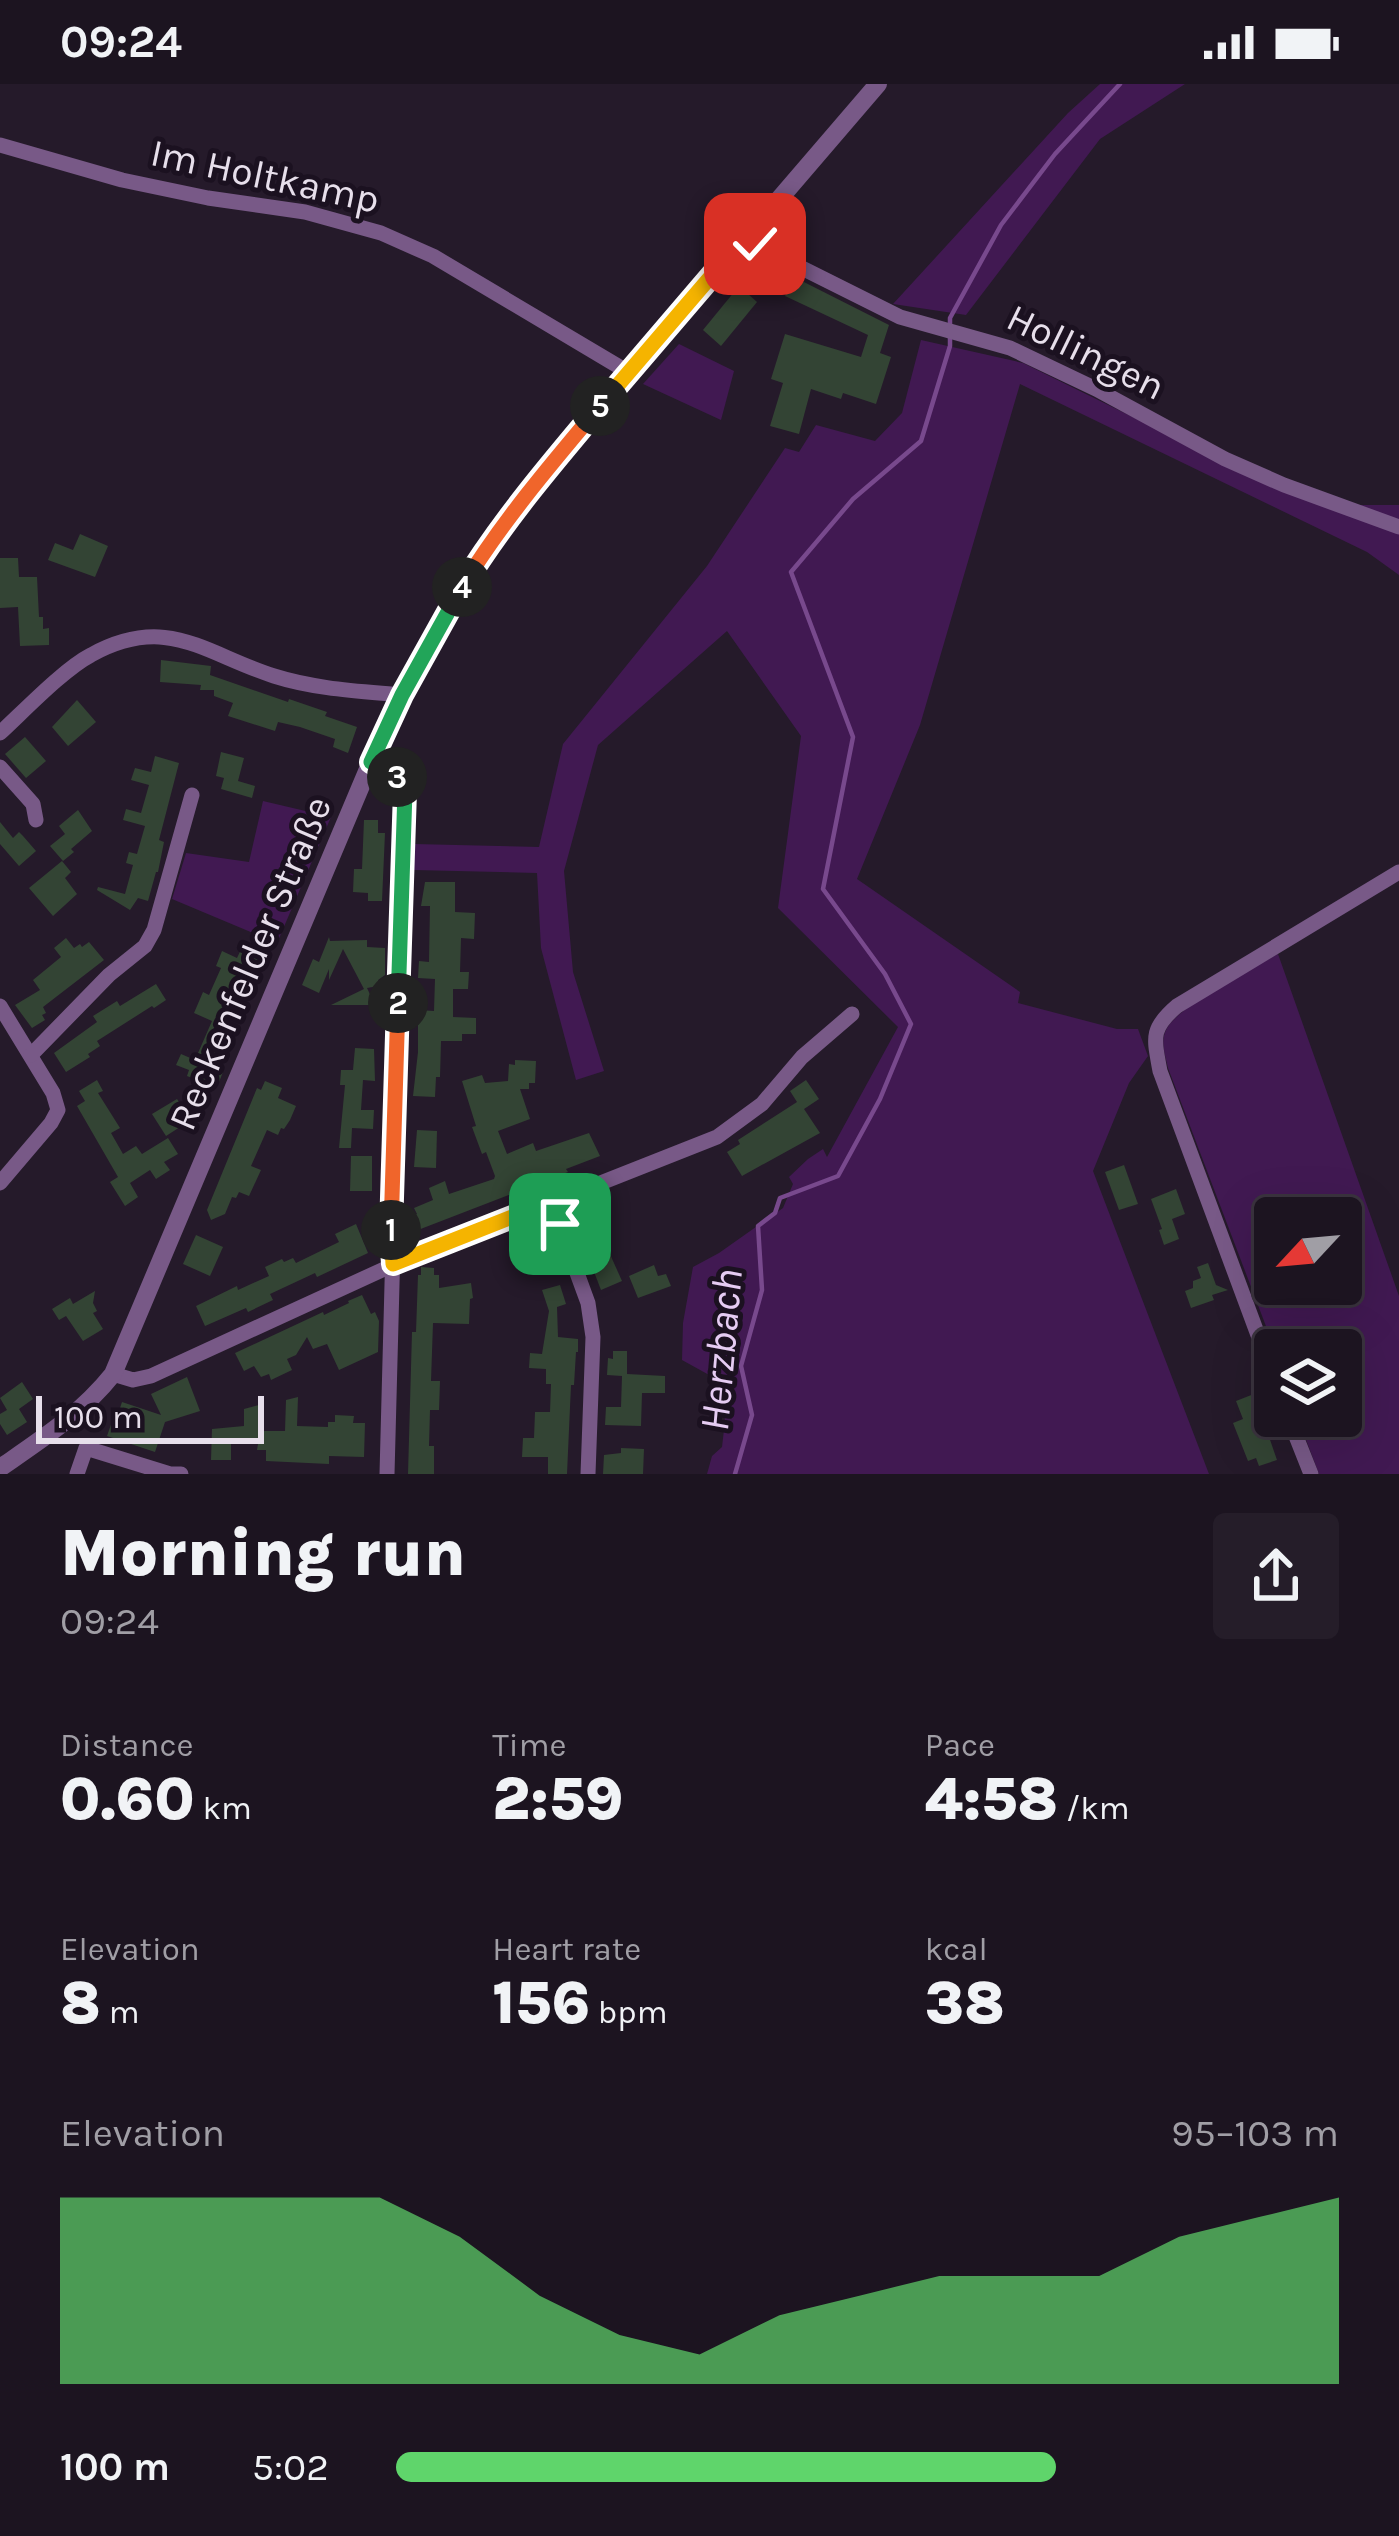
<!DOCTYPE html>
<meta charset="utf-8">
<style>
:root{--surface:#1c1420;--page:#251d29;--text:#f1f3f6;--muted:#a09ea5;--line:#3a333e;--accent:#5fd56b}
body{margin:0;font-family:Karla,sans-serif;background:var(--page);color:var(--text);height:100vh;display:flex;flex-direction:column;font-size:45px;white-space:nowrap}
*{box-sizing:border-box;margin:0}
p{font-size:39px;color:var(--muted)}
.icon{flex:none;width:66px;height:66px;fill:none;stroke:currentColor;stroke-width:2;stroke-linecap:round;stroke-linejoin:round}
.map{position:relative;height:1390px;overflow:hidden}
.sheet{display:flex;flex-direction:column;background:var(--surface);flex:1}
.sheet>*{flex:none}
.needle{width:78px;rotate:244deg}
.tools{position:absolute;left:1254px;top:1113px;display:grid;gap:24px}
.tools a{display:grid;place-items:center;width:108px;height:108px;border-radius:12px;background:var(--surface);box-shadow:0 12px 48px #0002,0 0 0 3px var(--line);font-size:60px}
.scale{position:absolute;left:36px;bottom:30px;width:228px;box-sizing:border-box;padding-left:12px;border:6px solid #e7dfeb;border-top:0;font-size:33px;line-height:42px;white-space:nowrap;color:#e7dfeb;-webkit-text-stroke:9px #1b1120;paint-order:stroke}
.pin{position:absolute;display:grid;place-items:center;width:102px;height:102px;color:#fff;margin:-51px;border-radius:24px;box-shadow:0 6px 18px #0006}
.km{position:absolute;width:60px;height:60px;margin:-30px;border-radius:50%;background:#222;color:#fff;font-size:33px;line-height:60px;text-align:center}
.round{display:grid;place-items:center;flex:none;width:126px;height:126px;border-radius:12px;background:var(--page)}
.headline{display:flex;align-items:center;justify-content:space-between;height:204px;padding:0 60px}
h1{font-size:66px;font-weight:800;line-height:90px}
.metrics{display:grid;grid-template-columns:repeat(3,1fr);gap:18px;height:204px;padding:12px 60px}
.metrics div{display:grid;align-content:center}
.metrics b{font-size:60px;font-weight:800}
.metrics small{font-size:33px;font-weight:400}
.metrics p{font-size:33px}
.chart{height:336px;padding:24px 60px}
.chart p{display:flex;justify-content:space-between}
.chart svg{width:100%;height:216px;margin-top:12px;fill:var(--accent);opacity:.7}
ul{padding:0 60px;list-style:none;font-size:39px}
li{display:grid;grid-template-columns:192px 144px 1fr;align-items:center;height:90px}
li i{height:30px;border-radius:15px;background:var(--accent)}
.status{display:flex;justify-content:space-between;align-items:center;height:84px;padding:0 60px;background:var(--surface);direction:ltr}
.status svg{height:33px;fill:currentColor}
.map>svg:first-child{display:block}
.green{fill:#411952;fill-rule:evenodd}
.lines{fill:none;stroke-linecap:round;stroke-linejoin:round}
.stream{stroke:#78498d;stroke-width:4.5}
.building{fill:#334434}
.minor{stroke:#785987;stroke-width:15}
.tertiary{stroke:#785987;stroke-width:18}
.split-1-casing{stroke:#fff;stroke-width:24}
.split-2-casing{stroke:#fff;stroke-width:24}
.split-3-casing{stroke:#fff;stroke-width:24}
.split-4-casing{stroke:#fff;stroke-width:24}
.split-5-casing{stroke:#fff;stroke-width:24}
.split-6-casing{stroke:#fff;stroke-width:24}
.split-1{stroke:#f5b400;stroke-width:15}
.split-2{stroke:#f0652b;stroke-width:15}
.split-3{stroke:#22a559;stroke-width:15}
.split-4{stroke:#22a559;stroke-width:15}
.split-5{stroke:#f0652b;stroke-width:15}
.split-6{stroke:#f5b400;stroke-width:15}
.labels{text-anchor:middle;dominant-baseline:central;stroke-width:10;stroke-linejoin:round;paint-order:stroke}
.street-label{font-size:39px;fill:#e7dfeb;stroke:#1b1120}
.water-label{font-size:42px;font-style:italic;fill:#e6ccf3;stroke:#1b1120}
</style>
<div class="status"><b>09:24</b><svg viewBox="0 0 49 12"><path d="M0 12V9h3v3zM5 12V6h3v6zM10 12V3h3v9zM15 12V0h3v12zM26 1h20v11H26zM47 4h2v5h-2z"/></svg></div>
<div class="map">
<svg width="1399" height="1390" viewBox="0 0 1399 1390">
<rect width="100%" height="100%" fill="#251a2a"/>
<g class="green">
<path d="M1100,0h85l-85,55 -134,176 -73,-11 175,-191z"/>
<path d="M921,256l102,23 197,97 109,45h70v70l-32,-23 -347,-168 -100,341 -63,154 163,113 -2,11 99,26h21l10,27 -19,27 -36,88 116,303h-502l5,-18 10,-9 3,-26 -5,-40 -38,-21 1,-37 10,-56 26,-14 64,-45 10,-24 -4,-7 19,-18 15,-10 4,8 71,-130 -120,-119 23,-172 -74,-105 -129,114 -34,126 9,101 31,99 -28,9 -35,-132 -4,-75 -123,-3v-26l125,3 24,-103 144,-178 78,-118 14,4 17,-27 59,16 27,-28z"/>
<path d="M679,260l55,27 -13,49 -78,-36z"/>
<path d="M263,717l68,16 -54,126 -105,-44 14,-46 63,9z"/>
<path d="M1278,870l121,342v178h-80l-22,-58h44v-66h-66l-107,-282c-3,-13 -8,-26 -2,-38 10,-23 87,-62 112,-76zM1275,1134h66v66h-66z"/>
</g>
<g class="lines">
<path class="stream" d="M735,1390l17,-59 -11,-49 21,-76 -4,-64 17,-13 5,-15 58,-22 42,-77 31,-75 -26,-50 -62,-85 30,-152 -62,-165 62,-73 68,-58 29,-95v-28l51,-93 54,-71 65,-70"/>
</g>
<g class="building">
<path d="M794,193l95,48 -9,28 11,4 -15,47 -33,-11 -2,6 -30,-10 -12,45 -29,-8 13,-43 -12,-4 14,-45 76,23 7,-22 -83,-39z"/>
<path d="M739,202l18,16 -36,44 -18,-16z"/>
<path d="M80,450l28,12 -13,31 -47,-17 7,-17 18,7z"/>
<path d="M0,474h18l1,19h18l2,40h4v12l6,-1v17l-29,1 -2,-39 -18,1z"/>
<path d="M161,576l50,6 -1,9 78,27 1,-3 38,13 -2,4 32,11 -9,26 -15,-6 2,-8 -35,-12 -22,-5 -3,9 -47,-15 5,-13 -19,-7v-6h-14l1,-5 -41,-3z"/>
<path d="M77,616l19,22 -28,24 -16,-19z"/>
<path d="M25,653l21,24 -20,17 -21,-24z"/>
<path d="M221,668l23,6 -6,23 17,5 -3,12 -31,-9 3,-11 -8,-2z"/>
<path d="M155,672l24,7 -20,77 5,2 -6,30h-2l-8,29 -10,-3 -8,12 -33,-20 1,-3 27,7 8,-29 -7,-2 3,-11 8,2 8,-28 -22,-6 3,-11 15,4 8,-28 -18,-5 4,-12 16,4z"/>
<path d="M78,726l14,21 -21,18 3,3 -11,9 -13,-15 15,-12 -6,-8z"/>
<path d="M364,736h14v13h7l-3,68h-14v-8l-15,-1 1,-23h8z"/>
<path d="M0,738l13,16 6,-6 4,4 13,15 -17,15 -19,-22z"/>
<path d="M62,777l9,11 -6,6 12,16 -24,22 -24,-28z"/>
<path d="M425,798h30v30l20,1 -1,26 -13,-1 -1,34h9l-1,17h-15v28l23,1v16h-14v7h-21l-1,36h-4l-1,20 -22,-1 5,-44v-42l16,1 1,-32 -17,-1 1,-17 10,1 1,-56h-9z"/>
<path d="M329,853l1,4 37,-1v7l18,1v27l-7,5v6l-11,2 8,17h-44l33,-16 -21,-40 -14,31v-11l-10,24 -17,-8 11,-26 6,3z"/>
<path d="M66,854l8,10 6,-4 2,3 7,-5 15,18 -61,47 3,6 -4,2 3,5 -13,8 -17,-23 25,-15 -7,-10 28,-23 -7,-9z"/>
<path d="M245,857l19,8 -13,32 -6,-2 -21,49 6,2 -16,38 9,4 -4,10 -10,-4 -2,6 -20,-8 2,-6 -13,-5 5,-11 14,6 17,-39 -18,-8 9,-21 6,3 12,-27 -5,-2 6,-15 15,7z"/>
<path d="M156,900l10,16 -12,8 -2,-2 -55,35 3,5 -12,8 2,3 -24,15 -12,-19 43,-31 -4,-6 24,-15 3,5z"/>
<path d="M355,964l19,1 1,32 -12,-1 -2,30h13l-1,19 -21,-1 -1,20h-12l6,-63h-5l1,-15h12z"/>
<path d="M515,976l21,1 -1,22h-6v6h-9l10,30 -32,12 9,23 26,-11 3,8 53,-18 11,23 -34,13 2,3 -150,58 -6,-15 5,-1 -3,-6 19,-8 -4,-12 16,-7 4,13 45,-15 1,-3 -9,-24 -4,2 -10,-27 4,-1 -14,-45 20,-6 3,8 23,-2 1,-17 6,1z"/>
<path d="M97,996l6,11 -5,2 22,35 -9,5 12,21 13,-8 6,8 26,-16 10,16 -14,8 6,8 -14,9 -6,-9 -20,13 8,14 -13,9 -15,-24 8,-5 -41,-71 8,-5 -6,-10z"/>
<path d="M806,996l13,19 -15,10 16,24 -78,43 -15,-24 13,-8 -2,-4 59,-38 -7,-11z"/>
<path d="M265,997l17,7 -4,10 18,8 -6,14 -6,9 -3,-1 -3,7 -11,-5 -16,36 10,4 -12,26 -10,-4 -3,6 -4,-1 -7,17 -14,6 -4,-10 50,-122 4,2z"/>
<path d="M177,1015l14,21 -25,16 -14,-22z"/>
<path d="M417,1046l20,1 -1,37 -22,-1z"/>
<path d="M351,1072h21v35h-22z"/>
<path d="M1124,1081l14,39 -19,6 -14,-38z"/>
<path d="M1176,1105l9,25 -13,5 7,20 -15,6 -5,-15 3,-1 -11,-30z"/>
<path d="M596,1139l26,58 -21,9 -23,-60z"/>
<path d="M356,1140l12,29 -51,24 -2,-4 -45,21 3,6 -25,12 -2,-4 -41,18 -9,-20 41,-20 1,4 31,-14 -4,-9 17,-8 2,3 9,-4 3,5 43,-21 -4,-8z"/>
<path d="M196,1151l27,12 -13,29 -27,-12z"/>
<path d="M1208,1179l8,22 12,5 -16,5 2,5 -23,8 -6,-17 8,-3v-7l8,-3 -4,-11z"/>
<path d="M654,1181l4,11 8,-2 5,12 -33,12 -9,-22z"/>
<path d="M421,1183l13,1v7h5v13l32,-5 2,15 -3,1 -1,25 -36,-1 -2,58h9l-1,29h-9l-1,36h5v28h-26l4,-142h4l2,-57h3z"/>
<path d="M560,1201l6,19 -9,3 1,30 20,2v13h-2l-2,33h-3l-4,89h-19v-17h-26l1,-19h11l1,-26h15l1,-28h-5v-15l-17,-1 1,-15 12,1 7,-43 -7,-21z"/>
<path d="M95,1207l-2,12 4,8 -4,2 10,16 -20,12 -17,-25 -7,4 -7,-11 18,-11 3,6z"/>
<path d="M362,1211l9,19 4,-2 4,9 -1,31 -39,18 -12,-26 -14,5 -6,-12 -11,18 -9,4 5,11 -21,10 -2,-6 -8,3 -7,-11 -10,5 -9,-18 88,-41 1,3 25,-12 -1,-2z"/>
<path d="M613,1267h14v23l38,2v17h-23l-1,33 -36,-1 1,-18h15l1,-31 -15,-1 1,-17 5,1z"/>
<path d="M187,1293l13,34 -35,11 -10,30 -48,-16 8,-23 3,1 4,-12 39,13 -10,-21z"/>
<path d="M22,1298l11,17 -14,10 8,13 -20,13 -7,-11v-10l7,-4 -7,-12z"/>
<path d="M1259,1308l12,34 2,6 -5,2 9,26 -18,6 -3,-8 -8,3 -15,-38 10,-4 -7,-18z"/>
<path d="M298,1313l-1,29 31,1v-5h7v-7l19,1 -1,7h12l-1,34 -35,-1v8l-63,-3v-11h-9l1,-6 -27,-1v17h-20l1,-31 32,-3v-17l15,-4v26h26l1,-31z"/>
<path d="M621,1364l23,1 -1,25h-40l1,-19 17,-2z"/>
</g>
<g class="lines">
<g class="minor">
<path d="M0,61l122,35 86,18 97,14 76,21 52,23 195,116"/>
<path d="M744,155l156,78 110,31 86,41 129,70 59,26 115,42"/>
<path d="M0,649c24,-22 64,-64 91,-78 76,-42 114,-1 183,21 41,13 85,15 128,19"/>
<path d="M371,678l29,17 5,12 -18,683"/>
<path d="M0,683l33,37 3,16"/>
<path d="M0,922l53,87 5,17 -7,13 -51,60"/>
<path d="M31,971l78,-80 36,-29 9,-16 38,-135"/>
<path d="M551,1118l37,101 5,34 -5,137"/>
<path d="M113,1290l20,6 18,-4 242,-111 324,-128 45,-33 40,-47 50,-43"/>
<path d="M1275,1297l-115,-310c-6,-33 -10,-42 17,-65l222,-134"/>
<path d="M1288,1332l23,58"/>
<path d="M77,1390l9,-26 84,26h11"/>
</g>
<path class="tertiary" d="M0,1384c42,-29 81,-54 113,-94l258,-612 31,-67 38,-72 37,-62 62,-82 339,-395"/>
</g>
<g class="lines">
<g class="split-1-casing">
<path id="split-1" d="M391,1146l2,34 157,-62 10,22"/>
</g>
<g class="split-2-casing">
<path id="split-2" d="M391,1146l7,-227"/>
</g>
<g class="split-3-casing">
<path id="split-3" d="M397,693l8,14 -7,212"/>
</g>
<g class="split-4-casing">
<path id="split-4" d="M397,693l-26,-15 31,-67 60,-108"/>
</g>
<g class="split-5-casing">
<path id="split-5" d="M462,503c39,-64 89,-123 138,-181"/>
</g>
<g class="split-6-casing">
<path id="split-6" d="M600,322l143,-167 12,5"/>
</g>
<use href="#split-1" class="split-1"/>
<use href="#split-2" class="split-2"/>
<use href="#split-3" class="split-3"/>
<use href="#split-4" class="split-4"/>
<use href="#split-5" class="split-5"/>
<use href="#split-6" class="split-6"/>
</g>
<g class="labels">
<g class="street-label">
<text transform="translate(265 92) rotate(12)">Im Holtkamp</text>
<text transform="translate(1086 268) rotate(26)">Hollingen</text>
<text transform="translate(250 879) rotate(-67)">Reckenfelder Straße</text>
</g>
<g class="water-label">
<text transform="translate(721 1266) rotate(-85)">Herzbach</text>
</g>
</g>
</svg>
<div class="tools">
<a><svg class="needle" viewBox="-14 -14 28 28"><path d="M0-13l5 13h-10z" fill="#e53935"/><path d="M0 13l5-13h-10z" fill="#a09ea5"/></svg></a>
<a><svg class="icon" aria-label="layers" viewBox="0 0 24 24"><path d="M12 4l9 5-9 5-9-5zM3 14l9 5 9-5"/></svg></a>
</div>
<div class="scale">100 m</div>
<div class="pin" style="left:560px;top:1140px;background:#1e9e55"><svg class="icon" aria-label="arrive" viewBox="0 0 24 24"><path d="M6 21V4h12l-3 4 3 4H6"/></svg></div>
<div class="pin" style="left:755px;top:160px;background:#d93025"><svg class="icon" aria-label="check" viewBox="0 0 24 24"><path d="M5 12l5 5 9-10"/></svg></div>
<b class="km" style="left:391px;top:1146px">1</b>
<b class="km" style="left:398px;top:919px">2</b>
<b class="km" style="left:397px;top:693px">3</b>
<b class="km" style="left:462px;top:503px">4</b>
<b class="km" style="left:600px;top:322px">5</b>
</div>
<section class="sheet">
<div class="headline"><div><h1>Morning run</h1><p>09:24</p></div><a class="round"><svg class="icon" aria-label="share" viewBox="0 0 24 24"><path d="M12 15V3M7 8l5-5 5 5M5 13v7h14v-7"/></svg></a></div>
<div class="metrics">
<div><p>Distance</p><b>0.60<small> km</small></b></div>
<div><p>Time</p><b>2:59</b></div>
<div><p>Pace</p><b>4:58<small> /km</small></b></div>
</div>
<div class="metrics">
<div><p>Elevation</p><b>8<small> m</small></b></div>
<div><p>Heart rate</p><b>156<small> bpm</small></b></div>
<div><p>kcal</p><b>38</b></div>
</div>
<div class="chart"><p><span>Elevation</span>95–103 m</p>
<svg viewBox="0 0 160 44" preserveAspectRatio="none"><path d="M0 44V6L10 6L20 6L30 6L40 6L50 14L60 26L70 34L80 38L90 30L100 26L110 22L120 22L130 22L140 14L150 10L160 6V44z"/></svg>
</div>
<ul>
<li><b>100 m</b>5:02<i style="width:70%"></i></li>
</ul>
</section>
